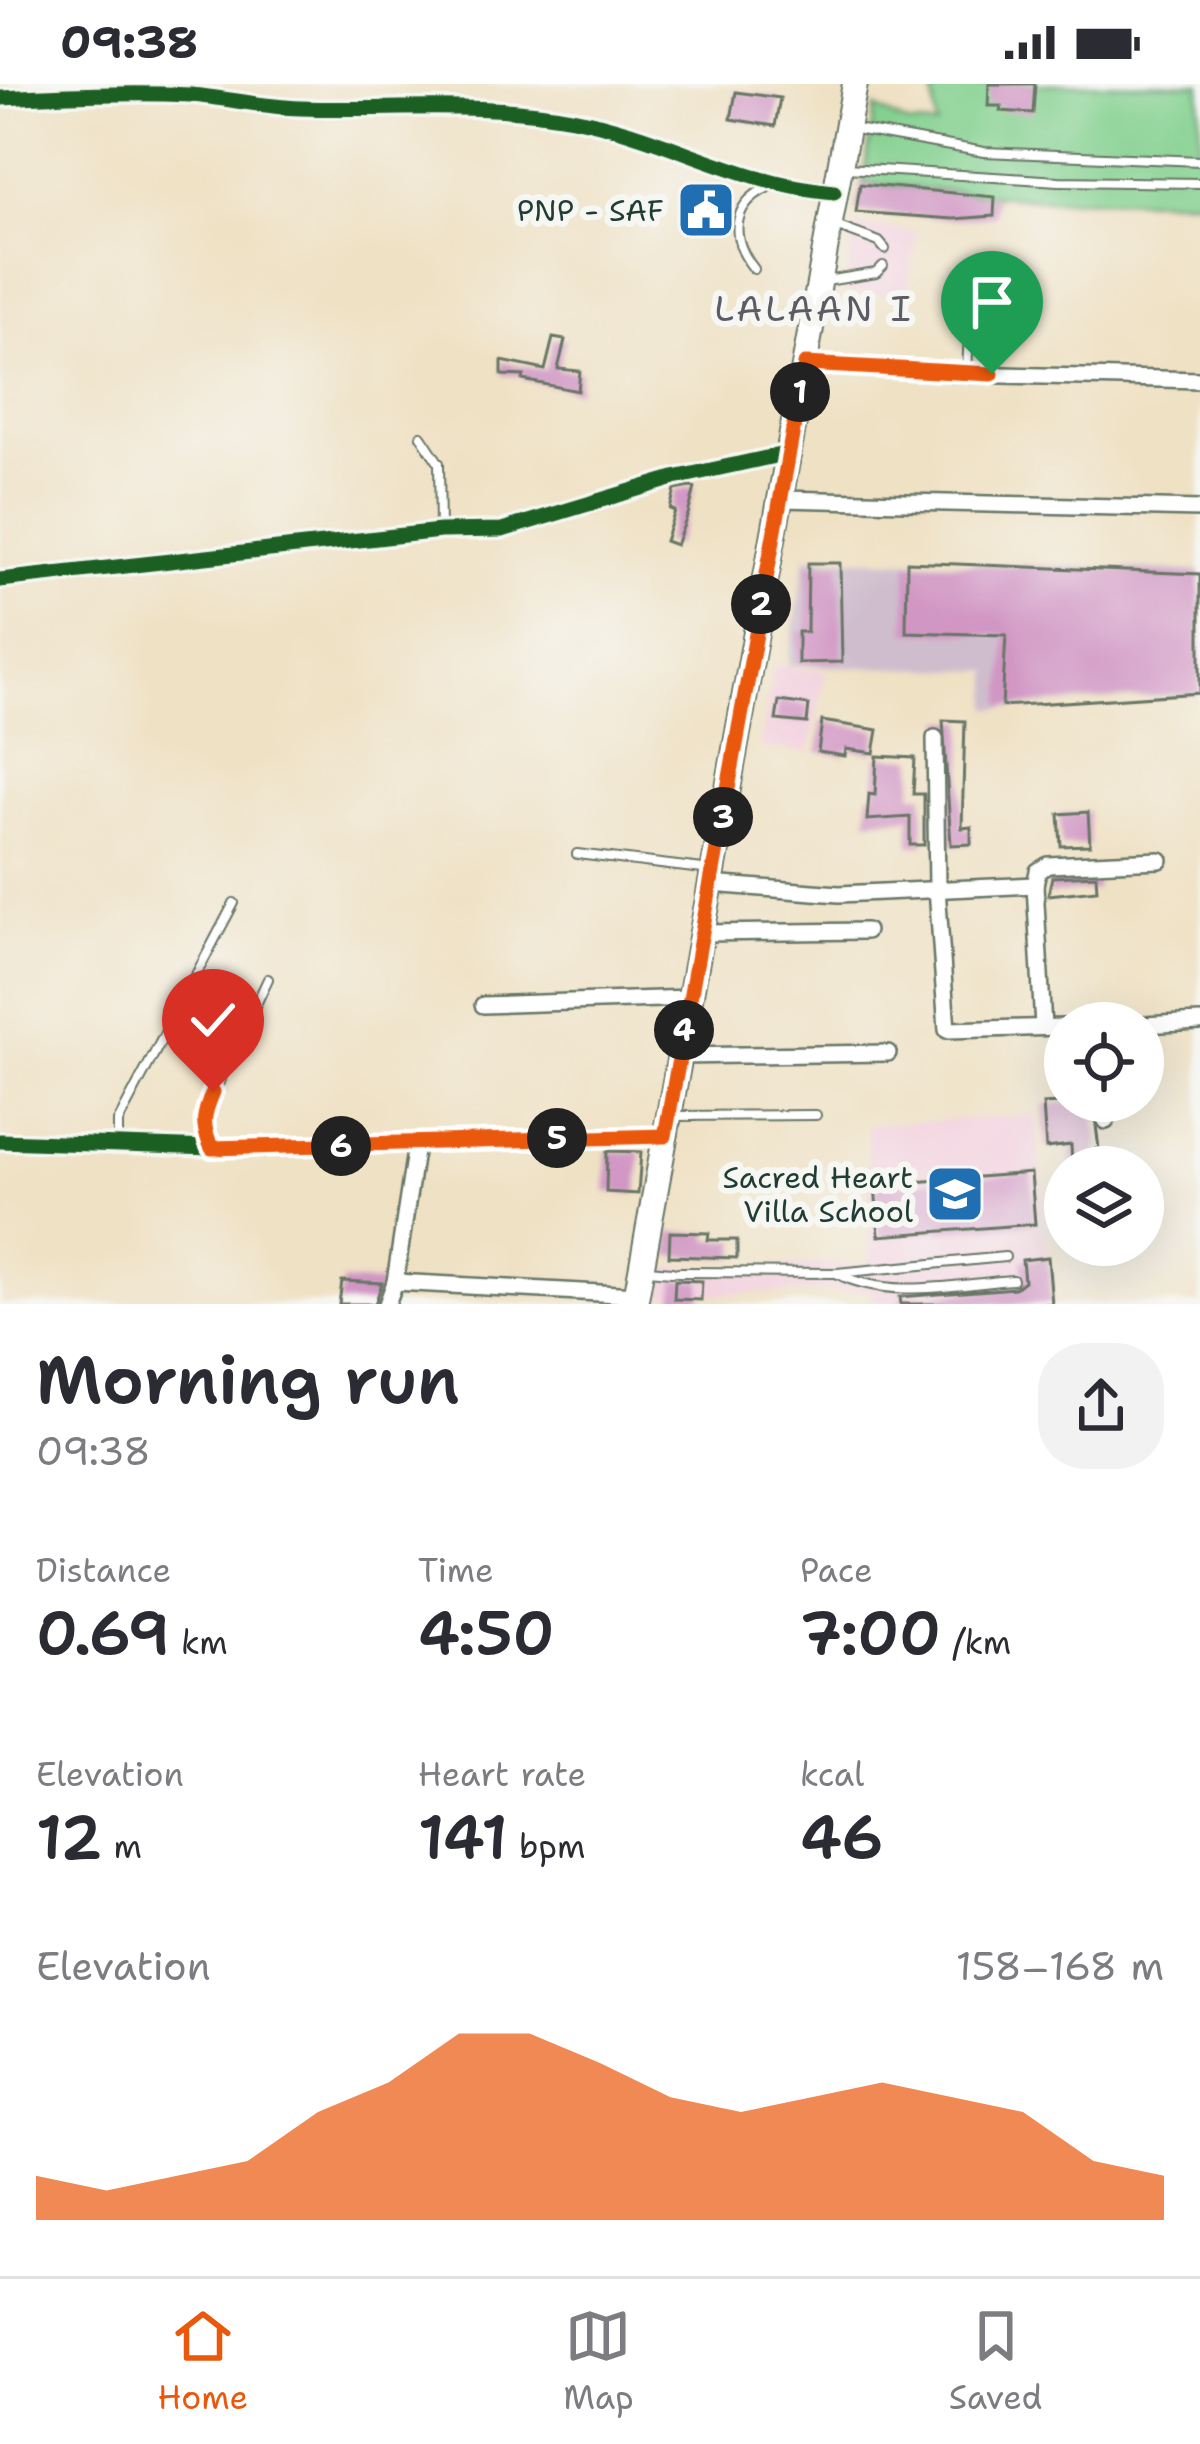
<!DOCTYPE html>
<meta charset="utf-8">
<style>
:root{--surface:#fff;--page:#f2f2f3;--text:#2b2b33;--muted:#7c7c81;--line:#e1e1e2;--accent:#ea580c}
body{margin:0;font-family:"Shantell Sans",sans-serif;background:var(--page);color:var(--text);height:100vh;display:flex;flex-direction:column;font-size:45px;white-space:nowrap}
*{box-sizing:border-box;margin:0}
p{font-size:39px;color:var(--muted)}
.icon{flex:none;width:66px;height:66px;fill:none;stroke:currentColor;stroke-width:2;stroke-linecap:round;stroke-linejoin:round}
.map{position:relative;height:1220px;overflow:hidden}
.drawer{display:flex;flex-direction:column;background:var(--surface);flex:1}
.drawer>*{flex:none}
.fabs{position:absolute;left:1044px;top:918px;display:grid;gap:24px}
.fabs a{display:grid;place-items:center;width:120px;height:120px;border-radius:50%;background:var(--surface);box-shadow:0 12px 48px #0002;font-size:60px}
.pin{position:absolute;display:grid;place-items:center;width:102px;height:102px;color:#fff;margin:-123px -51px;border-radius:50% 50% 50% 0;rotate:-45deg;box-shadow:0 0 12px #0007}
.pin .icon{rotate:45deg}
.km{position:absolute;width:60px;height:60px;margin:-30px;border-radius:50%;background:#222;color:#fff;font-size:33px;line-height:60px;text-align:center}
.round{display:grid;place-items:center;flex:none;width:126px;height:126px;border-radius:48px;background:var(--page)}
.head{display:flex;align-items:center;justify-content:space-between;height:204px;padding:0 36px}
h1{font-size:66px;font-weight:600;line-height:90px}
.stats{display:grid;grid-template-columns:repeat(3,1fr);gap:18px;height:204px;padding:12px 36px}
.stats div{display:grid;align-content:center}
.stats b{font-size:60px;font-weight:600}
.stats small{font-size:33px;font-weight:400}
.stats p{font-size:33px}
.chart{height:336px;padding:24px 36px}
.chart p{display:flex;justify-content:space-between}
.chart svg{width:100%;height:216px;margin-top:12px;fill:var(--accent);opacity:.7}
.status{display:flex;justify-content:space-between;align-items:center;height:84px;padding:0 60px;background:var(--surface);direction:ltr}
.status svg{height:33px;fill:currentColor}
.menu{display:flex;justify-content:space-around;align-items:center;height:168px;border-top:3px solid var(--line);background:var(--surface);font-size:33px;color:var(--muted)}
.menu a{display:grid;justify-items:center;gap:6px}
.menu .selected{color:var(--accent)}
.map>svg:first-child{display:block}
.built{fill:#f3cfde}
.industrial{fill:#cfbdce}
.green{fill:#83d08f;stroke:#518662;stroke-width:3}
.building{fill:#d196c4}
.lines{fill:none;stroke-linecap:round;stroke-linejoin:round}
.lane-casing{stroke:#687666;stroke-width:12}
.street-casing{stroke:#687666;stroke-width:20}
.primary-casing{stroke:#687666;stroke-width:28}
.lane{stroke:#fff;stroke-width:8}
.street{stroke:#fff;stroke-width:15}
.primary{stroke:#fff;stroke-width:24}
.cycleway-casing{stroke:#f6f6f2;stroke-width:22}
.cycleway{stroke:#1b5e20;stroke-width:15}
.route-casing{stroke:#fff;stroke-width:24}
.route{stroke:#ea580c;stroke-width:15}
.labels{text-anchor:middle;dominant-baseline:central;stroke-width:12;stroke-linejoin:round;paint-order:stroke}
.poi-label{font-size:30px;fill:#1f3d34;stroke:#f6f6f2;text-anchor:end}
.quarter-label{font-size:36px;letter-spacing:3px;fill:#5d5c66;stroke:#f6f6f2}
</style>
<div class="status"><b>09:38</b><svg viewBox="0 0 49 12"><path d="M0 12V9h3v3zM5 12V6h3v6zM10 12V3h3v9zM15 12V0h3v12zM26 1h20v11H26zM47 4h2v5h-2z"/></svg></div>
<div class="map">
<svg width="1200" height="1220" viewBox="0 0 1200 1220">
<rect width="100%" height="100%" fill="#f6f6f2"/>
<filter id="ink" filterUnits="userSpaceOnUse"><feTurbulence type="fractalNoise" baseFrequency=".00833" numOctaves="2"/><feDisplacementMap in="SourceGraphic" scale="24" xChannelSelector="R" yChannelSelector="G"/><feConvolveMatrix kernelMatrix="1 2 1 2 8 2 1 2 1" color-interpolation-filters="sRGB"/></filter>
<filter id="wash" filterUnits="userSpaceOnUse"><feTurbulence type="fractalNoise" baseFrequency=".004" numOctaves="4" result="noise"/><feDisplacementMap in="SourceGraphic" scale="48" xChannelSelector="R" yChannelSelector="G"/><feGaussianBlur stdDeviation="2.7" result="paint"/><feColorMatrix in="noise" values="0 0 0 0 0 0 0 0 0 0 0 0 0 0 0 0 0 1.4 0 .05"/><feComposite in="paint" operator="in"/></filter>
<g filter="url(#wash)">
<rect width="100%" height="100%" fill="#efe1c4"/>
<g class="built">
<path d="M856,141l61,7 -10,65 -63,-6z"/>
<path d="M774,581l52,6 -17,81 -49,-4z"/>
<path d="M1036,1031l17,189h-181v-14l-211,5 4,-27 205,-5 -3,-138z"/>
</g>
<path class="industrial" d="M806,473l394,14v123l-210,15v-38l-202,-6z"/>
<path class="green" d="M932,0h268v116l-160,-1 -177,-16 12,-75 35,17 27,1z"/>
<g id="blocks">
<g class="building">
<path d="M989,0h46l-2,29 -33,-2 1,-5h-13z"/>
<path d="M736,8l44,6 -5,28 -44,-7z"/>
<path d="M860,100l135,13 -1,19 -41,3 -97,-7z"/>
<path d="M553,254l12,2 -7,29 22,2 -2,20 -55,-11 1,-4 -22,-1v-14l43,9z"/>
<path d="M691,403l4,1 -7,26 -12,31 -11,-4 10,-30 -5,-2 5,-19z"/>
<path d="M907,478l293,12v119l-198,13 4,-71 -100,-3z"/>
<path d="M808,479h32l2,99 -44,1v-31h9z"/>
<path d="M779,617l30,4 -2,18 -31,-3z"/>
<path d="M943,636l22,1 -3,107 9,-1v17l-20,1z"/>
<path d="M822,637l56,9 -4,23 -28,-4 -1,7 -27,-4z"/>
<path d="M877,672l38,2 -2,36h11v51h-14v-28l-43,3 2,-26 6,1z"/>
<path d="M1088,728l2,33 -29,1 -2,-32z"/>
<path d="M1096,791l1,15 -49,5 4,-18z"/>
<path d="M1093,1017l6,48h-3l1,18h-25l-1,-22 -25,3 -3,-44z"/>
<path d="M607,1067l34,1 -3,42 -32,-2z"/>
<path d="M1031,1089l4,51 -156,12 -4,-51z"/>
<path d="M670,1148l39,1 -1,7h29v18l-68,-2z"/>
<path d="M1048,1173l4,47h-151l-1,-7 115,-9 9,-7 -2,-21z"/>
<path d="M675,1196l27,1 -1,19 -27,-1z"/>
<path d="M342,1197l40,2 -7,21h-36z"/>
</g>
</g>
</g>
<g filter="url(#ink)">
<use href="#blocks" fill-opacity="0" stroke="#687666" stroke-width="3"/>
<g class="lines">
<g class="lane-casing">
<g id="lane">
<path d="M850,44l134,24 216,9"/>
<path d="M846,84l213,13 141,2"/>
<path d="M833,141l46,17 6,7"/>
<path d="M754,185c-27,-34 -21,-69 20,-84"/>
<path d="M826,197l50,-8 7,-7"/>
<path d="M967,290l3,-64"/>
<path d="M992,290l2,-61"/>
<path d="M421,352l18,27 1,66"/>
<path d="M577,770l134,16"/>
<path d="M673,1032l143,-1"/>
<path d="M118,1059v-21l116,-219"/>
<path d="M211,1063l-9,-19 1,-12 65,-137"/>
<path d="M648,1186l24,2"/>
<path d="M678,1188l159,1 168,-16"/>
<path d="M838,1190c53,26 118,10 175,6"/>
</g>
</g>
<g class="street-casing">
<g id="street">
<path d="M0,14c64,-3 127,-6 191,-3 36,3 72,12 109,13 90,3 182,-7 272,10 92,17 167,66 262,74"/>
<path d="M805,280l162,10 233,6"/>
<path d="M781,415l419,10"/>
<path d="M0,496l440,-49 62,-1 172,-52 115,-25"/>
<path d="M935,654l2,150 10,142 118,-3"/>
<path d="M711,800l128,10 196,-9 8,142"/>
<path d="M1035,801l3,-14 10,-6 112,-5"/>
<path d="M703,849l163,-2"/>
<path d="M483,921l207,-7"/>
<path d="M1143,941l57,-3"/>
<path d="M679,972l209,-3"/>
<path d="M1105,1017l1,20"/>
<path d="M0,1057l212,7 453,-12"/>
<path d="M395,1198l242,13"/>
<path d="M387,1220l8,-22 21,-137"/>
</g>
</g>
<g class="primary-casing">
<path id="primary" d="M635,1220l220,-1220"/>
</g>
<use href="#lane" class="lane"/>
<use href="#street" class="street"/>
<use href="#primary" class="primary"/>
<g class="cycleway-casing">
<g id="cycleway">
<path d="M0,14c64,-3 127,-6 191,-3 36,3 72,12 109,13 90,3 182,-7 272,10 92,17 167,66 262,74"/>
<path d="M0,496l440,-49 62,-1 172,-52 115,-25"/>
<path d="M0,1057l212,7 453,-12"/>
</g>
</g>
<use href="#cycleway" class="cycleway"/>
</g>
</g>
<g class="lines" filter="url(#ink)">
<g class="route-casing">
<path id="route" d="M213,1008c-10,23 -12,33 -1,56l453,-12 140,-772 187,10"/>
</g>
<use href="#route" class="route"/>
</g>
<defs>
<g id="civic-square" transform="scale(3)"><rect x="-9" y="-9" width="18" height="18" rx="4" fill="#1f6fb2" stroke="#f6f6f2"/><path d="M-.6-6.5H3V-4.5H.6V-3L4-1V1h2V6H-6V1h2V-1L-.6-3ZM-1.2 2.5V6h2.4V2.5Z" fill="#fff"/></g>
<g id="school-square" transform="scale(3)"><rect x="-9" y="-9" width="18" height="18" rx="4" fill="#1f6fb2" stroke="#f6f6f2"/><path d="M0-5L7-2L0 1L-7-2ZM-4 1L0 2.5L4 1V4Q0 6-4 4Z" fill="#fff"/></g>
</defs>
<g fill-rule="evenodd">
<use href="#civic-square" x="706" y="126"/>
<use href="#school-square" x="955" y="1110"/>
</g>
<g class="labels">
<g class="poi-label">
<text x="664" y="126">PNP - SAF</text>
<text x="913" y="1093">Sacred Heart<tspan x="913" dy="34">Villa School</tspan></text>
</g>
<g class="quarter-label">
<text x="814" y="224">LALAAN I</text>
</g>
</g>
</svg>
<div class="fabs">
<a><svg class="icon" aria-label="locate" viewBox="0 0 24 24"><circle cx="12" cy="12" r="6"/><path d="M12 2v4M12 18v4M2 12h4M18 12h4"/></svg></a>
<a><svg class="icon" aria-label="layers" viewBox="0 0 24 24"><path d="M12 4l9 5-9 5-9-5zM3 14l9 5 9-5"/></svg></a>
</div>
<div class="pin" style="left:992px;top:290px;background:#1e9e55"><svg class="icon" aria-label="arrive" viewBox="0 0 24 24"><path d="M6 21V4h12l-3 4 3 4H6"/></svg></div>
<div class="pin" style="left:213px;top:1008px;background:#d93025"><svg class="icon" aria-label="check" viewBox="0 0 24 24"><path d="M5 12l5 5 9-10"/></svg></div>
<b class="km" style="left:800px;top:308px">1</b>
<b class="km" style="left:761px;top:520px">2</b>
<b class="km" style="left:723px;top:733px">3</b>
<b class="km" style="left:684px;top:946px">4</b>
<b class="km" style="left:557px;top:1054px">5</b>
<b class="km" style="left:341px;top:1062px">6</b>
</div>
<section class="drawer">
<div class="head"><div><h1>Morning run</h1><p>09:38</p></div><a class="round"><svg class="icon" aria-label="share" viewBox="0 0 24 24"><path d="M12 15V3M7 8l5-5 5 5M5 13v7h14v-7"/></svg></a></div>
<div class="stats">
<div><p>Distance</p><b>0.69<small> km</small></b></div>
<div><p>Time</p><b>4:50</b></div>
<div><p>Pace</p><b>7:00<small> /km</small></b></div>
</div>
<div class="stats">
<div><p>Elevation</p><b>12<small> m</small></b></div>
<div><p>Heart rate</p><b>141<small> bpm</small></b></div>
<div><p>kcal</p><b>46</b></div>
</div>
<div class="chart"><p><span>Elevation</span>158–168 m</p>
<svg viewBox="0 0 160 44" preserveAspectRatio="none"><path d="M0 44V35L10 38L20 35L30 32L40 22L50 16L60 6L70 6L80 12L90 19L100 22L110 19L120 16L130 19L140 22L150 32L160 35V44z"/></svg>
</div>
</section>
<nav class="menu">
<a class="selected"><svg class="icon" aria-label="home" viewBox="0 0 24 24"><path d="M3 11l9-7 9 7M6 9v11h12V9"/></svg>Home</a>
<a><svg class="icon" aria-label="map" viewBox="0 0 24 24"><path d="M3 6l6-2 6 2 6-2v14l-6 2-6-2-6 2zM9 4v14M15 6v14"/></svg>Map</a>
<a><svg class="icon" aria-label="saved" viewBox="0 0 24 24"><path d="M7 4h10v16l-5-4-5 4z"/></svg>Saved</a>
</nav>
